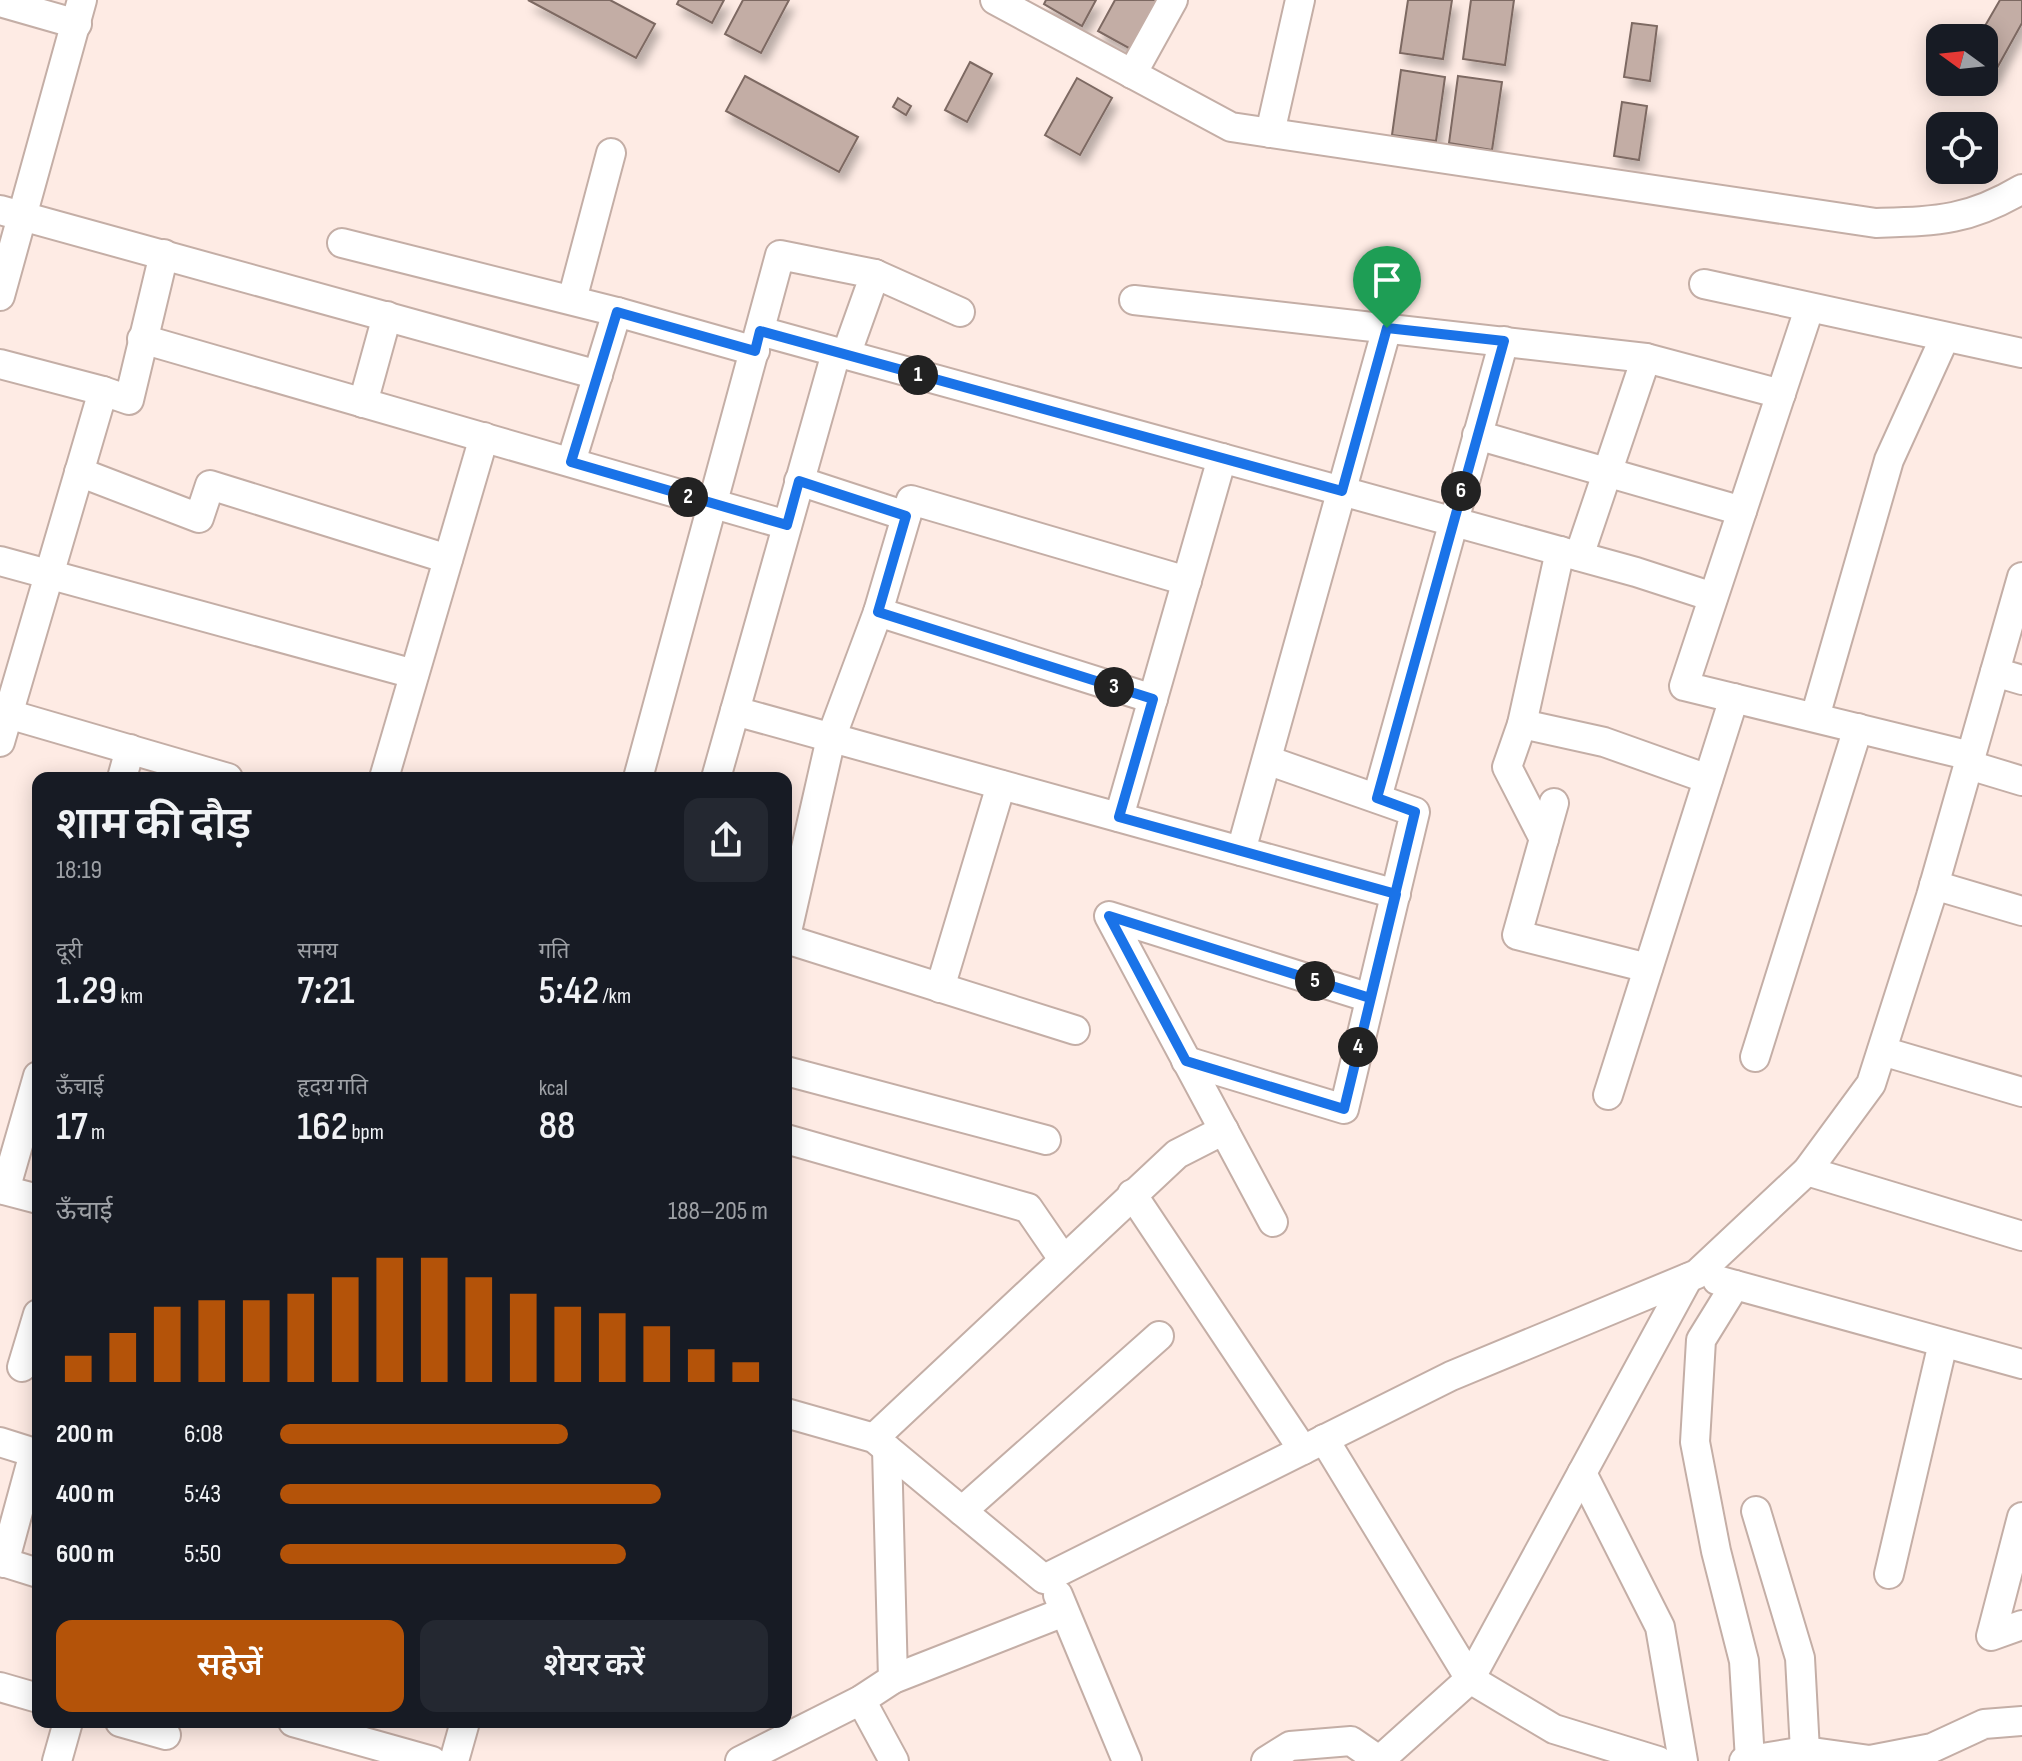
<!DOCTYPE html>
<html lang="hi">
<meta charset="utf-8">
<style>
:root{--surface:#171b24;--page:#242831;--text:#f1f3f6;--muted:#9ea1a6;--accent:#b45309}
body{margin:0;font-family:"Sofia Sans Condensed","Noto Sans Devanagari",sans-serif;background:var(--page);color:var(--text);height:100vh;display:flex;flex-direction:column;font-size:30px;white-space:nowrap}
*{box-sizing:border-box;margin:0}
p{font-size:26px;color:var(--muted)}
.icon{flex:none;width:44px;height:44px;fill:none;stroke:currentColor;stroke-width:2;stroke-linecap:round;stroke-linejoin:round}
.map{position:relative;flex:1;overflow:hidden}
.drawer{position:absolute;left:32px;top:772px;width:760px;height:956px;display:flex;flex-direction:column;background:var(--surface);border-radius:16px;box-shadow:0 4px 20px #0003}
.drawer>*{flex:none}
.needle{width:52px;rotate:285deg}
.buttons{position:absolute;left:1926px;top:24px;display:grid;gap:16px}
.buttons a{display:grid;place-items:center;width:72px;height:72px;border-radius:16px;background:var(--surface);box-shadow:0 4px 20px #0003;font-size:40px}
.pin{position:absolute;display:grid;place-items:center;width:68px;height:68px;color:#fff;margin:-82px -34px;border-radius:50% 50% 50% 0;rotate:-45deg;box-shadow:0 0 8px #0007}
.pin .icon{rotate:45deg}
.km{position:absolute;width:40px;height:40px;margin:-20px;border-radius:50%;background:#222;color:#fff;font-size:22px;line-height:40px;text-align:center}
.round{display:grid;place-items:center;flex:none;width:84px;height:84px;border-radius:16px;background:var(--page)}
.summary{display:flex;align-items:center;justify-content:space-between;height:136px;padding:0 24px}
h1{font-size:44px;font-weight:600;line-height:60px}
.metrics{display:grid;grid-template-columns:repeat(3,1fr);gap:12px;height:136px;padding:8px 24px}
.metrics div{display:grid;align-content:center}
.metrics b{font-size:40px;font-weight:600}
.metrics small{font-size:22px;font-weight:400}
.metrics p{font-size:22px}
.chart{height:224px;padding:16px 24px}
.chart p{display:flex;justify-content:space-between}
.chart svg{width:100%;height:144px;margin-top:8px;stroke:var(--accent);stroke-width:6}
.primary-button{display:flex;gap:16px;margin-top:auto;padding:16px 24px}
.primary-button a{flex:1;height:92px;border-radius:16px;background:var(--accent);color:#fff;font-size:32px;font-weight:600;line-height:92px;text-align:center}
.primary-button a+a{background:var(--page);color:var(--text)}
ul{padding:0 24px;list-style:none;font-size:26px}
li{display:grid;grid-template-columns:128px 96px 1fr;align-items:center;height:60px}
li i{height:20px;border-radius:10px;background:var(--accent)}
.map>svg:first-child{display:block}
.building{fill:#c3ada5;stroke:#7d6962;stroke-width:2;filter:url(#shadow)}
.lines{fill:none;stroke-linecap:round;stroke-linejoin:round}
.minor-casing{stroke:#c4aea6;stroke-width:32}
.minor{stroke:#fff;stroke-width:28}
.route-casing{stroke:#fff;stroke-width:16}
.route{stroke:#1a73e8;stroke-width:10}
</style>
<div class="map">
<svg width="2022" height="1761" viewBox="0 0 2022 1761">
<defs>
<filter id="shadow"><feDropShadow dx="5" dy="9" stdDeviation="4" flood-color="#0004"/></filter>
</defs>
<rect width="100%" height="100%" fill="#feebe4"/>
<g class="building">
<path d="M528,0h82l45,24 -19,34z"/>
<path d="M679,0h45l-12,23 -35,-19z"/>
<path d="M743,0h46l-28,53 -36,-19z"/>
<path d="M1046,0h50l-14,26 -38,-22z"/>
<path d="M1115,0h50l-29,52 -38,-21z"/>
<path d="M1408,0h44l-9,59 -43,-6z"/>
<path d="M1471,0h43l-9,65 -42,-6z"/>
<path d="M2000,0h22v23l-30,54 -8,-5v-34h-6z"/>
<path d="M1632,23l25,3 -7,55 -26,-4z"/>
<path d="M970,62l22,12 -25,48 -22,-12z"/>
<path d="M1401,70l44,7 -9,64 -44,-6z"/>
<path d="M745,76l113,61 -19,35 -113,-61z"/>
<path d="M1458,76l44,6 -10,68 -43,-7z"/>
<path d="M1077,78l35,20 -32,57 -35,-20z"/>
<path d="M898,98l13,8 -5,9 -13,-8z"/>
<path d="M1622,102l25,4 -8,54 -25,-4z"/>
</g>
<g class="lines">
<g class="minor-casing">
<g id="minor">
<path d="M995,0l236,127 645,96c61,-2 92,-2 146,-34"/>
<path d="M0,2l77,22"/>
<path d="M1132,74l41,-74"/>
<path d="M1270,133l30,-133"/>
<path d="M0,210l598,165"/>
<path d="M342,243l275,69 138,39"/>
<path d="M875,274l85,38"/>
<path d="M1704,284l318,69"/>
<path d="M0,296l82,-296"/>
<path d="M572,300l39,-147"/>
<path d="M1134,300l512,58 135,36"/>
<path d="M1809,309l-125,377 287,70"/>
<path d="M760,331l876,241 77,25"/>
<path d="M142,339l645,186"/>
<path d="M0,364l103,27"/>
<path d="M363,403l24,-87"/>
<path d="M1477,435l265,76"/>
<path d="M571,462l46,-150"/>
<path d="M79,472l120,46 11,-33 238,74"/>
<path d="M799,481l107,35"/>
<path d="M1579,556l67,-198"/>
<path d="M0,561l414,113"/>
<path d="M1995,672l27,8"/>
<path d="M1153,699l-275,-87 33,-112 276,81"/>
<path d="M735,711l661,183"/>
<path d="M8,714l220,64"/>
<path d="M1815,717l74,-257 56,-123"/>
<path d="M1522,724l82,18 104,37"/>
<path d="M0,742l103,-351 26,9 35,-146"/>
<path d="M1969,765l53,16"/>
<path d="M122,778l8,-29"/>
<path d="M384,778l100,-341"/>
<path d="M638,778l142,-523 95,19 -29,81"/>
<path d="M716,778l120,-425"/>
<path d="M1377,798l127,-457"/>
<path d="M1554,803l-37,132 131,33"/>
<path d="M1119,817l103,-359"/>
<path d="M1544,839l-37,-72 15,-43 38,-173"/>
<path d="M1241,851l146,-523"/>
<path d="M1934,885l88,26"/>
<path d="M786,936l45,-198 47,-126"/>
<path d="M786,939l289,91"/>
<path d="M940,988l61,-203"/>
<path d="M1882,1051l140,41"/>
<path d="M1755,1057l103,-329"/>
<path d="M1186,1061l158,48 71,-297 -148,-52"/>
<path d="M786,1071l260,69"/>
<path d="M1608,1095l126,-397"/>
<path d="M786,1139l242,69 35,51"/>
<path d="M1807,1171l215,65"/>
<path d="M0,1189l38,10"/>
<path d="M5,1190l33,-114"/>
<path d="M1132,1194l171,256"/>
<path d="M1273,1222l-164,-306 261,82"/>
<path d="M1717,1280l305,84"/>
<path d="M1735,1285l-34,55 -6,102 21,109 28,110 6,99"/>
<path d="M22,1367l16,-53"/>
<path d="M786,1413l88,25 170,141 407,-203 246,-102 110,-103 64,-87 60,-188 91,-319"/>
<path d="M874,1438l303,-284 47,-24"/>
<path d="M1324,1439l146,240 84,50 104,32"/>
<path d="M0,1442l38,12"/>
<path d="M887,1449l6,230"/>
<path d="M1582,1473l78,154 23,134"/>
<path d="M962,1511l197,-175"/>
<path d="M1756,1511l44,147 5,93"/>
<path d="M2022,1517l-31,119 31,-11"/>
<path d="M0,1561l38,12"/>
<path d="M4,1563l30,-110"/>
<path d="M1889,1574l54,-231"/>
<path d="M1058,1595l69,166"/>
<path d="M0,1687l38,11"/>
<path d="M861,1700l33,61"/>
<path d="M120,1722l46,13"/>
<path d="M293,1722l139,39"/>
<path d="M1380,1760l90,-81 218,-401"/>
<path d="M57,1761l11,-39"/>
<path d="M454,1761l11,-39"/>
<path d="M740,1761l121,-61 32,-21 171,-67"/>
<path d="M1266,1761l24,-15 61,-5 29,20"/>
<path d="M1744,1761l61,-10 65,9 62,-12 52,-24 38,-3"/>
</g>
</g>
<use href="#minor" class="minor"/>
</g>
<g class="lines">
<g class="route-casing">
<path id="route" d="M1387,328l-45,163 -582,-160 -5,20 -138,-39 -46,150 216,63 12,-44 107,35 -28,96 275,87 -34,118 277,77 -52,215 -158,-48 -77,-145 261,82 45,-186 -38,-14 127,-457 -117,-13"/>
</g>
<use href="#route" class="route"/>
</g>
</svg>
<div class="buttons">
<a><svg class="needle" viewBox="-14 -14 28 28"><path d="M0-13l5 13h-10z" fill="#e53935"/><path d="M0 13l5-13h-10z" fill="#9ea1a6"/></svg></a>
<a><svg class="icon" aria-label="locate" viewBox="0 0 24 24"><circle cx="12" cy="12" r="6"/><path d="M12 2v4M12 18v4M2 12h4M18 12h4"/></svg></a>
</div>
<div class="pin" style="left:1387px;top:328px;background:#1e9e55"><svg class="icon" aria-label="arrive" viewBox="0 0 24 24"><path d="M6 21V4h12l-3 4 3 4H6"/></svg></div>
<b class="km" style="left:918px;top:375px">1</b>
<b class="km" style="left:688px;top:497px">2</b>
<b class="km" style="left:1114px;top:687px">3</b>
<b class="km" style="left:1358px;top:1047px">4</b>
<b class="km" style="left:1315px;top:981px">5</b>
<b class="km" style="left:1461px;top:491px">6</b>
<section class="drawer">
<div class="summary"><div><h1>शाम की दौड़</h1><p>18:19</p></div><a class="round"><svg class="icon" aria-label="share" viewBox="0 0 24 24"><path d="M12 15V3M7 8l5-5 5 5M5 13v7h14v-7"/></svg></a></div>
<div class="metrics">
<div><p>दूरी</p><b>1.29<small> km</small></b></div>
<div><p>समय</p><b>7:21</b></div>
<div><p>गति</p><b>5:42<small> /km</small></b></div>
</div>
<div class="metrics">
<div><p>ऊँचाई</p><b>17<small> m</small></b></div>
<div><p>हृदय गति</p><b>162<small> bpm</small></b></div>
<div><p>kcal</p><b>88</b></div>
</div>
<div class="chart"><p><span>ऊँचाई</span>188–205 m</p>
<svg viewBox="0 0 160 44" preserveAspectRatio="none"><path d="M5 44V36M15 44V29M25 44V21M35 44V19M45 44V19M55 44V17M65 44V12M75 44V6M85 44V6M95 44V12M105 44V17M115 44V21M125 44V23M135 44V27M145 44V34M155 44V38"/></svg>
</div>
<ul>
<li><b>200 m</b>6:08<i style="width:59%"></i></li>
<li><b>400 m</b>5:43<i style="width:78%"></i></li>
<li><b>600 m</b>5:50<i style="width:71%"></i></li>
</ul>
<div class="primary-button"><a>सहेजें</a><a>शेयर करें</a></div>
</section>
</div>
